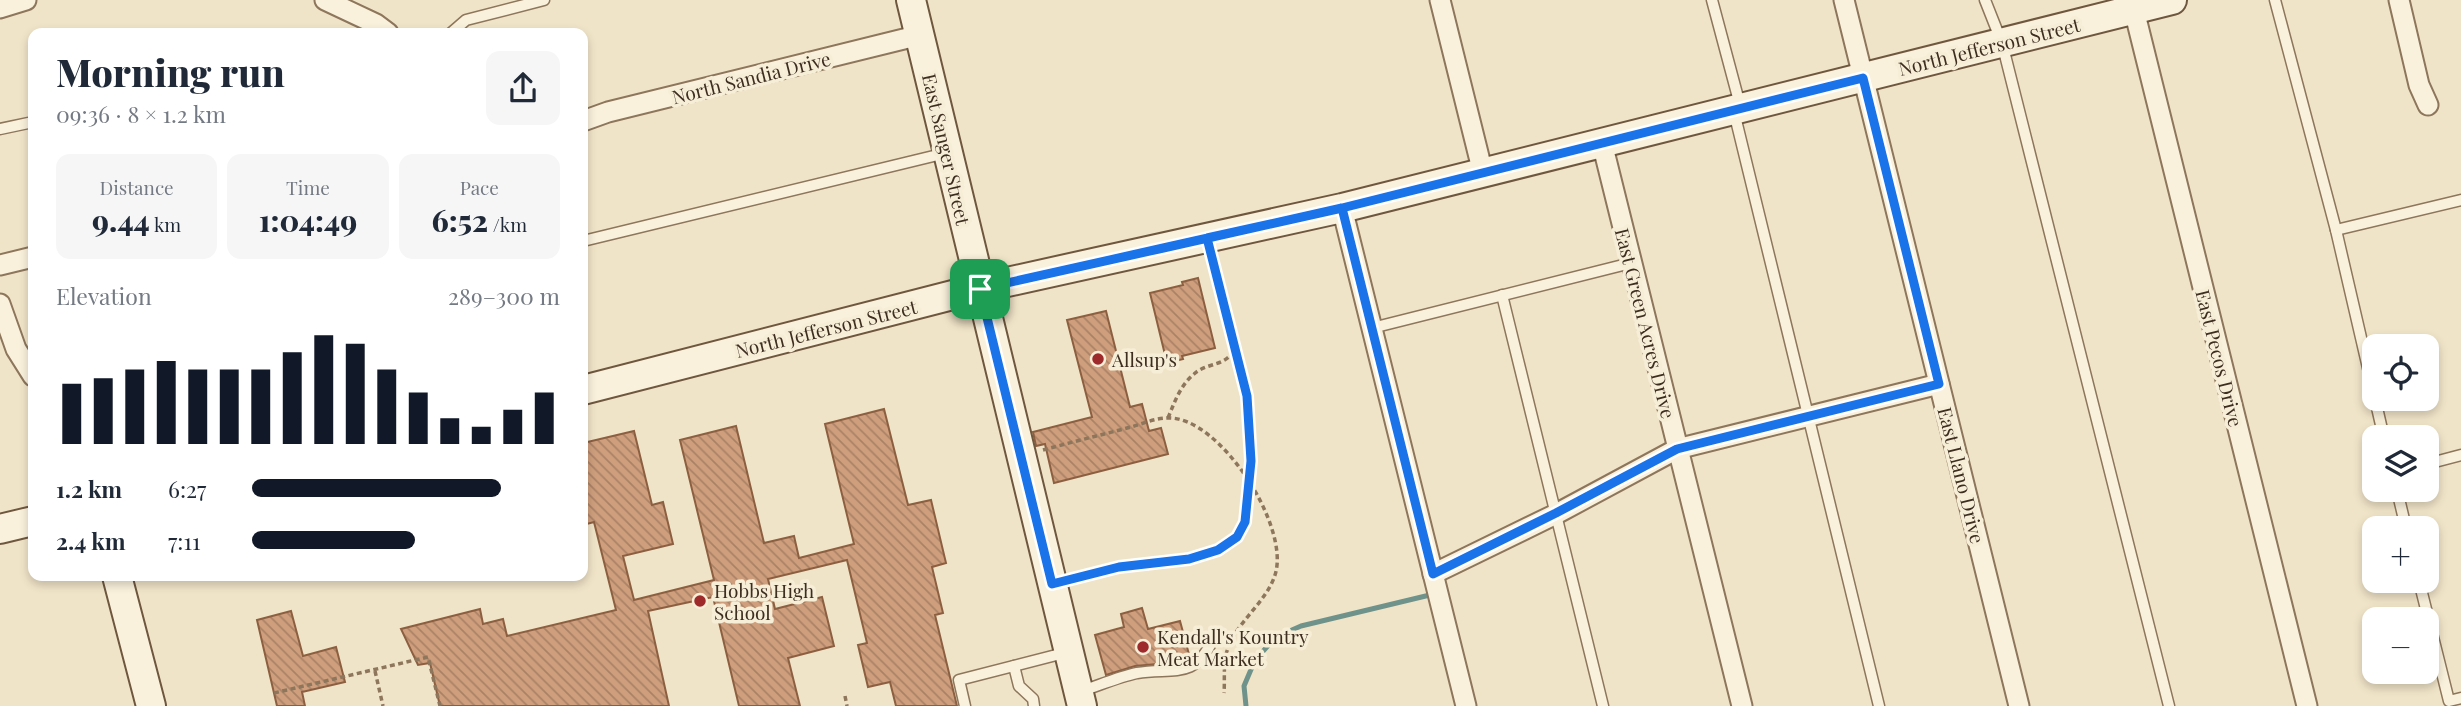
<!DOCTYPE html>
<meta charset="utf-8">
<style>
:root{--surface:#fff;--page:#f6f6f7;--text:#1f2937;--muted:#747a83;--accent:#111827}
body{margin:0;font-family:"Playfair Display",serif;background:var(--page);color:var(--text);height:100vh;display:flex;flex-direction:column;font-size:26px;white-space:nowrap}
*{box-sizing:border-box;margin:0}
p{font-size:23px;color:var(--muted)}
.icon{flex:none;width:38px;height:38px;fill:none;stroke:currentColor;stroke-width:2;stroke-linecap:round;stroke-linejoin:round}
.map{position:relative;flex:1;overflow:hidden}
.details{position:absolute;left:28px;top:28px;width:560px;height:553px;display:flex;flex-direction:column;background:var(--surface);border-radius:14px;box-shadow:0 4px 10px #0003}
.details>*{flex:none}
.controls{position:absolute;left:2362px;top:334px;display:grid;gap:14px}
.controls a{display:grid;place-items:center;width:77px;height:77px;border-radius:14px;background:var(--surface);box-shadow:0 4px 10px #0003;font-size:35px}
.pin{position:absolute;display:grid;place-items:center;width:60px;height:60px;color:#fff;margin:-30px;border-radius:14px;box-shadow:0 4px 10px #0006}
.round{display:grid;place-items:center;flex:none;width:74px;height:74px;border-radius:14px;background:var(--page)}
.headline{display:flex;align-items:center;justify-content:space-between;height:119px;padding:0 28px}
h1{font-size:38px;font-weight:800;line-height:52px}
.metrics{display:grid;grid-template-columns:repeat(3,1fr);gap:10px;height:119px;padding:7px 28px}
.metrics div{display:grid;align-content:center;border-radius:14px;background:var(--page);text-align:center}
.metrics b{font-size:30px;font-weight:800}
.metrics small{font-size:19px;font-weight:400}
.metrics p{font-size:19px}
.chart{height:196px;padding:14px 28px}
.chart p{display:flex;justify-content:space-between}
.chart svg{width:100%;height:126px;margin-top:7px;stroke:var(--accent);stroke-width:6}
ul{padding:0 28px;list-style:none;font-size:23px}
li{display:grid;grid-template-columns:112px 84px 1fr;align-items:center;height:52px}
li i{height:18px;border-radius:9px;background:var(--accent)}
.map>svg:first-child{display:block}
.lines{fill:none;stroke-linecap:round;stroke-linejoin:round}
.stream{stroke:#6f938a;stroke-width:5}
.building{fill:url(#building-back-hatch);stroke:#8d5f41;stroke-width:2}
.lane-casing{stroke:#8d765c;stroke-width:13}
.street-casing{stroke:#8d765c;stroke-width:23}
.secondary-casing{stroke:#6f573f;stroke-width:32}
.path{stroke:#8d765c;stroke-width:3.5;stroke-dasharray:5 3.5;stroke-linecap:butt}
.lane{stroke:#faf1dc;stroke-width:10}
.street{stroke:#faf1dc;stroke-width:19}
.secondary{stroke:#faf1dc;stroke-width:28}
.route-casing{stroke:#fff;stroke-width:14}
.route{stroke:#1a73e8;stroke-width:9}
.poi-dot{fill:#9e2a2b;stroke:#f7eed8;stroke-width:2.5}
.labels{text-anchor:middle;dominant-baseline:central;stroke-width:7;stroke-linejoin:round;paint-order:stroke}
.street-label{font-size:19px;fill:#3d2e20;stroke:#f7eed8}
.poi-label{font-size:19px;fill:#3d2e20;stroke:#f7eed8;text-anchor:start}
</style>
<div class="map">
<svg width="2461" height="706" viewBox="0 0 2461 706">
<defs>
<pattern id="building-back-hatch" width="6" height="6" patternUnits="userSpaceOnUse" patternTransform="scale(1.75)"><rect width="6" height="6" fill="#cf9f7d"/><path d="M-1 5l2 2M0 0l6 6M5-1l2 2" fill="none" stroke="#a98266"/></pattern>
</defs>
<rect width="100%" height="100%" fill="#f0e4c8"/>
<g class="lines">
<path class="stream" d="M1246,706l-2,-20 11,-26 21,-23 25,-11 133,-32"/>
</g>
<g class="building">
<path d="M1198,278l17,70 -33,8 1,3 -16,4 -17,-70 33,-8 -1,-3z"/>
<path d="M1106,311l24,96 12,-3 7,27 12,-3 7,26 -114,29 -9,-39 -9,2 -3,-14 59,-15 -25,-97z"/>
<path d="M884,409l24,96 23,-5 15,63 -14,4 11,46 -8,2 22,91h-61l-6,-24 -22,5 -10,-42 9,-2 -20,-83 -79,19 7,30 47,-12 12,49 -46,12 12,48h-61l-26,-109 -65,14 21,95h-229l-10,-43 -12,2 -17,-36 79,-20 3,15 20,-5 4,17 109,-26 -22,-88 -11,3v-82l51,-12 18,74 11,-3 10,42 -50,12 11,44 80,-20 -34,-140 56,-14 28,117 30,-7 5,22 55,-14 -29,-120z"/>
<path d="M1142,608l6,21 32,-8 10,37 -11,4 -44,4 -29,9 -11,-40 29,-8 -3,-13z"/>
<path d="M291,611l12,45 33,-9 9,35 -43,10 3,14h-28l-20,-86z"/>
</g>
<g class="lines">
<g class="lane-casing">
<g id="lane">
<path d="M1712,0l28,105"/>
<path d="M1985,0l17,43 167,663"/>
<path d="M2275,0l61,230 39,168"/>
<path d="M451,33l15,-13 78,-20"/>
<path d="M1734,112l145,594"/>
<path d="M0,129l33,-7"/>
<path d="M2336,230l125,-30"/>
<path d="M583,241l363,-88"/>
<path d="M1502,295l101,411"/>
<path d="M1372,328l259,-65"/>
<path d="M2375,399l9,39"/>
<path d="M2427,464l34,-9"/>
<path d="M2397,490l9,38"/>
<path d="M2419,581l30,120 12,-3"/>
<path d="M1014,666l5,20 14,13 1,7"/>
<path d="M1079,692c19,-6 39,-15 58,-19 34,-6 58,7 75,-32"/>
<path d="M965,706l-6,-26 109,-28"/>
</g>
</g>
<g class="street-casing">
<g id="street">
<path d="M325,0l51,24 12,9"/>
<path d="M1440,0l43,173"/>
<path d="M1844,0l175,706"/>
<path d="M2399,0l20,85 9,20"/>
<path d="M0,8l26,-8"/>
<path d="M2134,10l173,696"/>
<path d="M583,121l25,-9 312,-77"/>
<path d="M1602,143l140,563"/>
<path d="M1342,208l124,498"/>
<path d="M0,265l33,-8"/>
<path d="M0,304l16,45 17,27"/>
<path d="M1433,574l123,-60 121,-65 262,-65"/>
</g>
</g>
<g class="secondary-casing">
<g id="secondary">
<path d="M911,0l171,706"/>
<path d="M583,390l397,-102 362,-80 830,-208"/>
<path d="M0,529l33,-8"/>
<path d="M117,576l34,130"/>
</g>
</g>
<g class="path">
<path d="M1168,418c7,-17 12,-32 26,-44 13,-12 33,-7 41,-26"/>
<path d="M1043,450c29,-8 58,-15 88,-23 11,-3 24,-9 36,-9 52,-3 124,109 108,157 -9,28 -39,47 -48,76 -4,12 -2,29 -3,42"/>
<path d="M1074,579l45,-12 70,-8 29,-9 19,-13 8,-15 6,-61 -4,-65 -34,-136"/>
<path d="M375,671l8,35"/>
<path d="M274,693l154,-36 12,49"/>
<path d="M845,696l2,10"/>
</g>
<use href="#lane" class="lane"/>
<use href="#street" class="street"/>
<use href="#secondary" class="secondary"/>
</g>
<g class="lines">
<g class="route-casing">
<path id="route" d="M980,289l72,295 67,-17 70,-8 29,-9 19,-13 8,-15 6,-61 -4,-65 -40,-158 135,-30 91,366 123,-61 121,-64 262,-65 -76,-306 -521,130c-121,27 -241,54 -362,81"/>
</g>
<use href="#route" class="route"/>
</g>
<g class="poi-dot">
<circle cx="1098" cy="359" r="7"/>
<circle cx="700" cy="601" r="7"/>
<circle cx="1143" cy="647" r="7"/>
</g>
<g class="labels">
<g class="street-label">
<text transform="translate(1989 46) rotate(-14)">North Jefferson Street</text>
<text transform="translate(751 77) rotate(-14)">North Sandia Drive</text>
<text transform="translate(947 149) rotate(77)">East Sanger Street</text>
<text transform="translate(1646 323) rotate(76)">East Green Acres Drive</text>
<text transform="translate(826 328) rotate(-14)">North Jefferson Street</text>
<text transform="translate(2220 358) rotate(76)">East Pecos Drive</text>
<text transform="translate(1962 475) rotate(76)">East Llano Drive</text>
</g>
<g class="poi-label">
<text x="1112" y="359">Allsup's</text>
<text x="714" y="590">Hobbs High<tspan x="714" dy="22">School</tspan></text>
<text x="1157" y="636">Kendall's Kountry<tspan x="1157" dy="22">Meat Market</tspan></text>
</g>
</g>
</svg>
<div class="controls">
<a><svg class="icon" aria-label="locate" viewBox="0 0 24 24"><circle cx="12" cy="12" r="6"/><path d="M12 2v4M12 18v4M2 12h4M18 12h4"/></svg></a>
<a><svg class="icon" aria-label="layers" viewBox="0 0 24 24"><path d="M12 4l9 5-9 5-9-5zM3 14l9 5 9-5"/></svg></a>
<a>+</a>
<a>−</a>
</div>
<div class="pin" style="left:980px;top:289px;background:#1e9e55"><svg class="icon" aria-label="arrive" viewBox="0 0 24 24"><path d="M6 21V4h12l-3 4 3 4H6"/></svg></div>
<section class="details">
<div class="headline"><div><h1>Morning run</h1><p>09:36 · 8 × 1.2 km</p></div><a class="round"><svg class="icon" aria-label="share" viewBox="0 0 24 24"><path d="M12 15V3M7 8l5-5 5 5M5 13v7h14v-7"/></svg></a></div>
<div class="metrics">
<div><p>Distance</p><b>9.44<small> km</small></b></div>
<div><p>Time</p><b>1:04:49</b></div>
<div><p>Pace</p><b>6:52<small> /km</small></b></div>
</div>
<div class="chart"><p><span>Elevation</span>289–300 m</p>
<svg viewBox="0 0 160 44" preserveAspectRatio="none"><path d="M5 44V23M15 44V21M25 44V18M35 44V15M45 44V18M55 44V18M65 44V18M75 44V12M85 44V6M95 44V9M105 44V18M115 44V26M125 44V35M135 44V38M145 44V32M155 44V26"/></svg>
</div>
<ul>
<li><b>1.2 km</b>6:27<i style="width:81%"></i></li>
<li><b>2.4 km</b>7:11<i style="width:53%"></i></li>
</ul>
</section>
</div>
